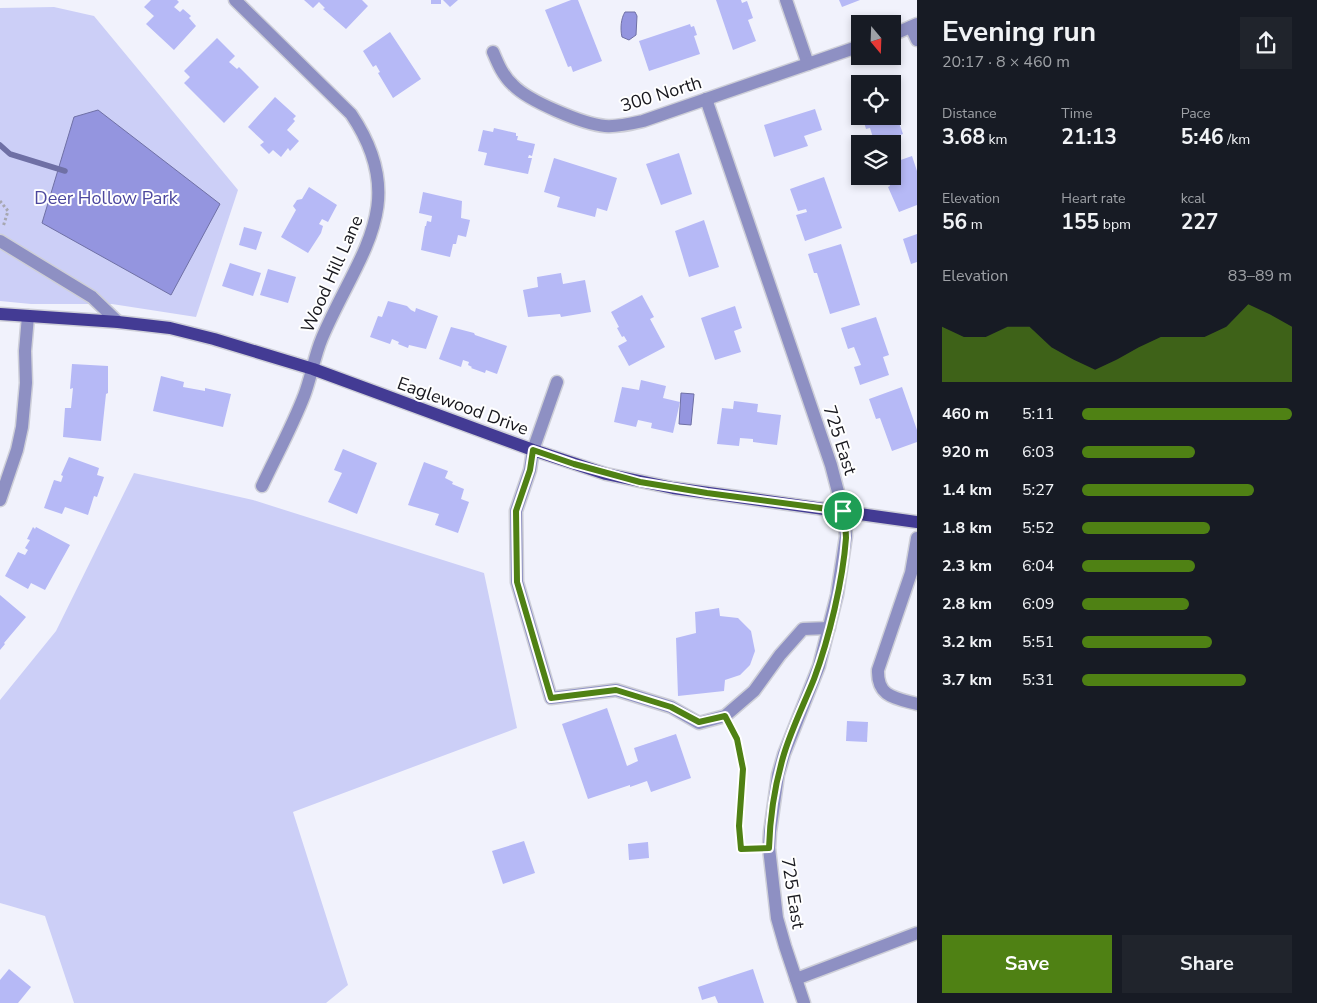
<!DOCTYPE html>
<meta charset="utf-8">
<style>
:root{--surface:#171b24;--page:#20242c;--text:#f1f3f6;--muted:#9ea1a6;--accent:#4f8114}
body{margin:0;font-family:"Nunito Sans",sans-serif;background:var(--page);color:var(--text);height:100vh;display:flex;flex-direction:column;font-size:19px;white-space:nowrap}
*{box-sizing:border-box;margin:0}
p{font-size:16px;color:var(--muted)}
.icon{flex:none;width:28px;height:28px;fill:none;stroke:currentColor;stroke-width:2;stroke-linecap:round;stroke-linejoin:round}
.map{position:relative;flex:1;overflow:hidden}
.side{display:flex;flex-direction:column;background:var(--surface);width:400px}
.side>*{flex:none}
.needle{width:32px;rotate:161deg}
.buttons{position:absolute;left:851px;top:15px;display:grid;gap:10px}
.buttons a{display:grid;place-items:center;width:50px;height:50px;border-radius:0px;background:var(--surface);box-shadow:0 2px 8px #0003;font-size:25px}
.pin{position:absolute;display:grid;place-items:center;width:42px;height:42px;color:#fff;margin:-21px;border:2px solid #fff;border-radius:50%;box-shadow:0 1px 5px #0007}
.round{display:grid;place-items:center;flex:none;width:52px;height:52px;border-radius:0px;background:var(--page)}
.summary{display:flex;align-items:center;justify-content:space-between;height:85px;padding:0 25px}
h1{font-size:28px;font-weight:700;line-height:38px}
.figures{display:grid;grid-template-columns:repeat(3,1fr);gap:8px;height:85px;padding:5px 25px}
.figures div{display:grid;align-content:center}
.figures b{font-size:21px;font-weight:700}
.figures small{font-size:14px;font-weight:400}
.figures p{font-size:14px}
.chart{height:140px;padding:10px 25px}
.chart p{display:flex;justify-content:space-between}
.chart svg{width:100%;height:90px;margin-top:5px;fill:var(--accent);opacity:.7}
.action{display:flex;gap:10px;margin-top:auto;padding:10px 25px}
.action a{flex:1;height:58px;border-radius:0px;background:var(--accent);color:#fff;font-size:20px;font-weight:700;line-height:58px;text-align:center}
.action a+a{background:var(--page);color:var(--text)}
ul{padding:0 25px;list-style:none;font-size:16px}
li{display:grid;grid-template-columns:80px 60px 1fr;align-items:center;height:38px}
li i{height:12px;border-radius:6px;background:var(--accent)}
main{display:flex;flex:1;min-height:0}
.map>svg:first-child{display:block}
.green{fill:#cccff7}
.water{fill:#9495df;stroke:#6f70a5}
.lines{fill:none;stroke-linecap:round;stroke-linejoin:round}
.stream{stroke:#6f70a5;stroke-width:5.5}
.building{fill:#b6b9f6}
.minor-casing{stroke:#cecfd8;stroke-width:15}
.major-casing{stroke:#cecfd8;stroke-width:15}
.path{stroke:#a7a7b0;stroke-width:3;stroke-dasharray:2.5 2.5;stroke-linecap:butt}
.minor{stroke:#8e90c3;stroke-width:12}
.major{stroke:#433b94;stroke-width:12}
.route-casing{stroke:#fff;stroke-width:10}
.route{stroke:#4f8114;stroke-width:6}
.labels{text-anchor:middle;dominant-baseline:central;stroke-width:4;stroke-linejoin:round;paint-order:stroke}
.street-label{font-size:18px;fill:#18181e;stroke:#fff}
.park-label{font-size:18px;fill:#4c479e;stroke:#fff}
</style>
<main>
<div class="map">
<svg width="917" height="1003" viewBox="0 0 917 1003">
<rect width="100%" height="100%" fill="#f1f2fc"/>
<g class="green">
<path d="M54,7l40,9 144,174 -42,127 -84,-13h-81l-31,-3v-293z"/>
<path d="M134,473l119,27 231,73 33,155 -224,84 55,173 -22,18h-252l-29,-87 -45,-13v-203l56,-69z"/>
</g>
<g class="water">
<path d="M625,12h10l2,4 -1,19 -7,5 -7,-3c-2,-8 -1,-19 3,-25z"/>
<path d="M98,110l122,94 -49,91 -129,-72 32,-106z"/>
<path d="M681,393l13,1 -3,31 -12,-1z"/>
</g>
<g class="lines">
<path class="stream" d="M0,145l10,9 55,17"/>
</g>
<g class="building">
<path d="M151,0h26l2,2 -5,5 6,5 3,-3 8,7 -2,2 7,8 -22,24 -28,-26 8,-8 -10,-9z"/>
<path d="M304,0h58l6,6 -22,23 -23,-20 2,-1 -6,-6 -6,6z"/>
<rect x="431" y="0" width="10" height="4"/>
<path d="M443,0h15l-8,7z"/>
<path d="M571,0h7l24,61 -29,11 -2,-6 -3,1 -23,-57z"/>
<path d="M716,0h25l1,3 5,-2 6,17 -5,2 8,21 -23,9z"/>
<path d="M839,0h21l-18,7z"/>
<path d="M690,24l1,3 3,-1 3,9 -3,1 6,18 -51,17 -10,-30z"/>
<path d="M390,32l31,47 -28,19 -15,-25 2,-1 -4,-7 -3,2 -10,-16z"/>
<path d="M217,38l18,18 -6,6 8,7 2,-2 20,20 -35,36 -40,-40 6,-6 -6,-6z"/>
<path d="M895,94l5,14 -5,3 8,23 -28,10 -5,-16 -4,1 -4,-13h30v-20z"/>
<path d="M275,97l21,19 -3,3 2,2 -8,9 12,11 -9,10 -2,-3 -7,9 -8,-7 -4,4 -9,-9 4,-3 -16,-15z"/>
<path d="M815,109l7,21 -18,6 4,10 -34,11 -10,-32z"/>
<path d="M494,128l22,5v3h2l-1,4 18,4 -3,12 -3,-1 -1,3h4l-4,16 -44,-9 3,-12 -9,-2 5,-21 10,2z"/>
<path d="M679,153l13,41 -31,11 -15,-41z"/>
<path d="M912,156l5,15v34l-18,7 -11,-25 2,-1 -3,-10h5v-13z"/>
<path d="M554,158l63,20 -10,33 -10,-3 -2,9 -38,-10 3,-10 -16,-5z"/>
<path d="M824,177l18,51 -37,13 -9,-26 11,-3 -1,-3 -8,2 -8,-22z"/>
<path d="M309,187l28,18 -9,17 -6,-3 -3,5 4,2 -2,7 -13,20 -27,-16 15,-27 -3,-4 4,-6 5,-1z"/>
<path d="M423,192l39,9 -1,17 9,2 -4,17 -8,-2 -2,9h-3l-3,13 -29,-7 4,-24h1l1,-5 4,1 1,-6 -13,-3z"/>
<path d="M704,220l15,47 -30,10 -14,-46z"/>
<path d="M244,227l18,5 -6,18 -17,-5z"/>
<path d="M917,234v28l-6,2 -8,-25z"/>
<path d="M841,244l19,61 -30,9 -13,-41h-3l-6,-19z"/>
<path d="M230,263l31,10 -8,23 -31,-10z"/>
<path d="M268,269l28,8 -8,26 -28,-8z"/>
<path d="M561,273l2,11 22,-4 6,32 -30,5 -1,-3 -32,3 -5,-27 15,-3 -1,-10z"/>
<path d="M642,295l12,22 -4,2 15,28 -36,19 -11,-20 9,-5 -3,-5 -2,1 -5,-9 2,-1 -8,-15z"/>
<path d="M388,301l19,5 4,4 4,2 1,-4 22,8 -12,33 -17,-4 -1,3 -10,-4 1,-2 -7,-3 -2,5 -20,-7 8,-21 4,1z"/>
<path d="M735,306l7,22 -8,3 7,21 -26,8 -14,-42z"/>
<path d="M876,317l13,38 -6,2 6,18 -29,10 -6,-18 7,-2 -7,-18 -6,2 -7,-21z"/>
<path d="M451,327l23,6 1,2 32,11 -10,28 -11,-4 -1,3 -14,-5 1,-1 -4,-2 1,-3 -6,-2 -2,7 -22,-8z"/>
<path d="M72,364l36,2v27l-2,1 -5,47 -38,-4 2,-29h6l2,-20 -3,1z"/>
<path d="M161,376l23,6 -1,5 22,4v-3l26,6 -8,33 -70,-16z"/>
<path d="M641,380l25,6 -3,12 17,4 -7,31 -22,-5 1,-5 -14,-3 -2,7 -22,-5 8,-35 17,3z"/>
<path d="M902,387l15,43v12l-25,9 -12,-33 -4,1 -7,-20z"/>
<path d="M734,401l24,3 -1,8 24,3 -4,30 -24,-3v-3l-13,-1 -1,8 -22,-2 5,-36 11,1z"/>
<path d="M343,449l34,14 -20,51 -29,-12 14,-29 -8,-3z"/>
<path d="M69,457l30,11 -2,7 7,2 -7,20 -3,-1 -6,19 -23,-8 -3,7 -18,-6 10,-28 7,2 2,-6 -2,-1z"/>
<path d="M424,462l24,9 -3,7 8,4 -1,2 12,5 -3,10 8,3 -11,31 -23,-8 4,-11 -31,-9z"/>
<path d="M33,527l2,2 1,-2 34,18 -25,45 -14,-7 -3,6 -23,-13 13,-24 7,3 3,-5 -3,-2 5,-8 -3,-1z"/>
<path d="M0,595l26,22 -22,26 1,1 -5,6z"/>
<path d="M719,608l1,8 18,2 13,13 4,20 -5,14 -10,10 -15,5 -1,11 -46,5 -2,-58 20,-5 -1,-21z"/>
<path d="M607,708l20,58 11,-5 -4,-13 42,-14 15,44 -40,14 -4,-11 -17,6v-2l-42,14 -26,-75z"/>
<path d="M847,721l21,1 -1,20 -21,-1z"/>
<path d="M524,841l11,32 -32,11 -11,-33z"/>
<path d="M648,842l1,16 -20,2 -1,-16z"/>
<path d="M9,969l22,18 -13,16h-18v-23z"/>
<path d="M753,969l11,34h-46l-3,-7 -13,4 -4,-13z"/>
</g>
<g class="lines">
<g class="minor-casing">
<g id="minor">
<path d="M235,0l116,114c61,90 6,141 -29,224 -8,19 -11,40 -18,58 -12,31 -28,60 -42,90"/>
<path d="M786,0l22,64"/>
<path d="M911,27l6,13"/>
<path d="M892,35l25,-11"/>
<path d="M493,52c5,12 10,24 20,33 15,16 70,39 92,41 13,1 25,-2 38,-5l217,-75"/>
<path d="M706,99l125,366 12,46 3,25 -9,59 -18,71 -35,88 -6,21 -8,57 -1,16 8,70 8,28 19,57"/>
<path d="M0,241l92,56 26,25"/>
<path d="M557,382l-24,68 -3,20 -14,41 1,71 34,116 65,-8 55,17 28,16 26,-7 29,-25 26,-36 23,-26 26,-1"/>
<path d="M0,500l17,-50 5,-23 4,-44 -1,-32 3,-35"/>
<path d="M917,538l-6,35 -33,97c-1,27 17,28 39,34"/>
<path d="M796,979l121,-46"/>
</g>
</g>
<g class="major-casing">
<path id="major" d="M0,314l118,8 52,6 44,11 99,30 220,81 73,24 67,14 244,34"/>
</g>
<g class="path">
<path d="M0,201l8,10 -5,16"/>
<path d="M731,728c18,35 8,60 8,97 0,8 1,16 2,24l13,-1"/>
</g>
<use href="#minor" class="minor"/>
<use href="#major" class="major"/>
</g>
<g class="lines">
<g class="route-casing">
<path id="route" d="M533,450l41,14 66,18 67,11 136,18c1,9 3,18 3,27 -3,42 -17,101 -32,141 -10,25 -22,49 -30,75 -9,30 -14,62 -15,94l-28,1 -2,-23 4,-57 -6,-30 -12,-23 -26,6 -28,-15 -55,-17 -65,8 -34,-116 -1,-71 14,-41z"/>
</g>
<use href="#route" class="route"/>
</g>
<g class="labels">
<g class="street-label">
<text transform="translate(661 94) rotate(-17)">300 North</text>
<text transform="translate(332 274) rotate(-66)">Wood Hill Lane</text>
<text transform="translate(463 406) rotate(20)">Eaglewood Drive</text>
<text transform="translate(840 440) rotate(72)">725 East</text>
<text transform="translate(793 893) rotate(81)">725 East</text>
</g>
<g class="park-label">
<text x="106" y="198">Deer Hollow Park</text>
</g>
</g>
</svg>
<div class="buttons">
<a><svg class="needle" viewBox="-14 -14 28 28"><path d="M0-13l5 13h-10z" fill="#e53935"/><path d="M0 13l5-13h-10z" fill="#9ea1a6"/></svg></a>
<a><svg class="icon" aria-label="locate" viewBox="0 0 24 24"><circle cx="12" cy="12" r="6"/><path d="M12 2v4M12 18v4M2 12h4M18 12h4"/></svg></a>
<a><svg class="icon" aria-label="layers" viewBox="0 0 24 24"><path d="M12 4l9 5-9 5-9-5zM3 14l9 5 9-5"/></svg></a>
</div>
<div class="pin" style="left:843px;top:511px;background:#1e9e55"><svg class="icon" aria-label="arrive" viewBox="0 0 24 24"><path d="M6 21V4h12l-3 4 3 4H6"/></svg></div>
</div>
<section class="side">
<div class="summary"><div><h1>Evening run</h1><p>20:17 · 8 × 460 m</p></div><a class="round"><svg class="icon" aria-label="share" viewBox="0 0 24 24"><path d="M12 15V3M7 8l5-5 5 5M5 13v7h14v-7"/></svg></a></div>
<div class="figures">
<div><p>Distance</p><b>3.68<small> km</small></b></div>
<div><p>Time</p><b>21:13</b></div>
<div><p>Pace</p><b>5:46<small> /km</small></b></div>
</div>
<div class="figures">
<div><p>Elevation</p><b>56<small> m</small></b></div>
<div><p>Heart rate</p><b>155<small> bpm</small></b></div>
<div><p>kcal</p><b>227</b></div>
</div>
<div class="chart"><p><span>Elevation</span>83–89 m</p>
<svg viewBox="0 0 160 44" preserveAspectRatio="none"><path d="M0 44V17L10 22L20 22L30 17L40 17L50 27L60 33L70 38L80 33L90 27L100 22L110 22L120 22L130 17L140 6L150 11L160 17V44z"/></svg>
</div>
<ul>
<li><b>460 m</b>5:11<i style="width:100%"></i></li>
<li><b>920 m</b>6:03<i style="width:54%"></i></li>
<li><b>1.4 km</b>5:27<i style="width:82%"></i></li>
<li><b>1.8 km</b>5:52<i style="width:61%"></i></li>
<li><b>2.3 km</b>6:04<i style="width:54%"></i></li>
<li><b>2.8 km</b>6:09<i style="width:51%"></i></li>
<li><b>3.2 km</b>5:51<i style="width:62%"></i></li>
<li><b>3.7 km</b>5:31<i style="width:78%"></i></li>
</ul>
<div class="action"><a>Save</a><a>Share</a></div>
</section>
</main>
